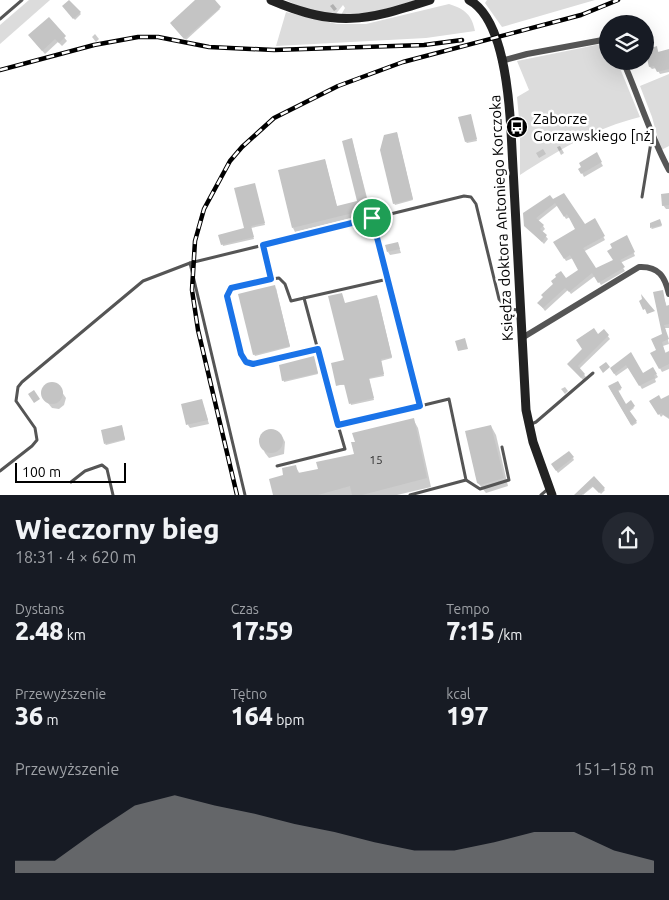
<!DOCTYPE html>
<html lang="pl">
<meta charset="utf-8">
<style>
:root{--surface:#171b24;--page:#242831;--text:#f1f3f6;--muted:#9ea1a6;--accent:#858687}
body{margin:0;font-family:Ubuntu,sans-serif;background:var(--page);color:var(--text);height:100vh;display:flex;flex-direction:column;font-size:19px;white-space:nowrap}
*{box-sizing:border-box;margin:0}
p{font-size:16px;color:var(--muted)}
.icon{flex:none;width:28px;height:28px;fill:none;stroke:currentColor;stroke-width:2;stroke-linecap:round;stroke-linejoin:round}
.map{position:relative;height:495px;overflow:hidden}
.side{display:flex;flex-direction:column;background:var(--surface);flex:1}
.side>*{flex:none}
.buttons{position:absolute;left:599px;top:15px;display:grid;gap:10px}
.buttons a{display:grid;place-items:center;width:55px;height:55px;border-radius:50%;background:var(--surface);box-shadow:0 5px 20px #0002;font-size:25px}
.scale{position:absolute;left:15px;bottom:12px;width:111px;box-sizing:border-box;padding-left:5px;border:2px solid #000;border-top:0;font-size:14px;line-height:18px;white-space:nowrap;color:#000;-webkit-text-stroke:4px #fff;paint-order:stroke}
.pin{position:absolute;display:grid;place-items:center;width:42px;height:42px;color:#fff;margin:-21px;border:2px solid #fff;border-radius:50%;box-shadow:0 1px 5px #0007}
.round{display:grid;place-items:center;flex:none;width:52px;height:52px;border-radius:26px;background:var(--page)}
.head{display:flex;align-items:center;justify-content:space-between;height:85px;padding:0 15px}
h1{font-size:28px;font-weight:800;line-height:38px}
.figures{display:grid;grid-template-columns:repeat(3,1fr);gap:8px;height:85px;padding:5px 15px}
.figures div{display:grid;align-content:center}
.figures b{font-size:25px;font-weight:800}
.figures small{font-size:14px;font-weight:400}
.figures p{font-size:14px}
.chart{height:140px;padding:10px 15px}
.chart p{display:flex;justify-content:space-between}
.chart svg{width:100%;height:90px;margin-top:5px;fill:var(--accent);opacity:.7}
.map>svg:first-child{display:block}
.green{fill:#dcdcdc}
.shadow{fill:#0003}
.building{fill:#c4c4c4}
.lines{fill:none;stroke-linecap:round;stroke-linejoin:round}
.lane{stroke:#555;stroke-width:3}
.street{stroke:#555;stroke-width:6}
.secondary{stroke:#222;stroke-width:9}
.rail-casing{stroke:#000;stroke-width:4.5}
.rail{stroke:#fff;stroke-width:2.5;stroke-dasharray:8;stroke-linecap:butt}
.route-casing{stroke:#fff;stroke-width:10}
.route{stroke:#1a73e8;stroke-width:6}
.labels{text-anchor:middle;dominant-baseline:central;stroke-width:5;stroke-linejoin:round;paint-order:stroke}
.number-label{font-size:12px;fill:#313131}
.poi-label{font-size:15px;fill:#000;stroke:#fff;text-anchor:start}
.street-label{font-size:15px;fill:#000;stroke:#fff}
</style>
<div class="map">
<svg width="669" height="495" viewBox="0 0 669 495">
<rect width="100%" height="100%" fill="#fff"/>
<g class="green">
<path d="M29,0h21l-50,44v-19z"/>
<path d="M286,0h130l-42,12 -33,3 4,-7 -2,-3 -8,10 -32,-7z"/>
<path d="M487,0h108l-93,27 -17,-24z"/>
<path d="M449,4c16,5 23,11 26,27l-49,7 -150,8 10,-34 51,12h29z"/>
<path d="M606,43l2,18h9l23,56c-45,11 -81,33 -120,58v-46l-3,-32 12,-7 -12,-29z"/>
<path d="M669,74v72l-8,4 -9,-33 -12,-31z"/>
</g>
<g class="shadow">
<path d="M197,0h16l7,9 -34,31 -14,-15z"/>
<path d="M333,4l4,5 -3,2 -4,-5z"/>
<path d="M65,8l15,5 1,1 -6,6z"/>
<path d="M49,19l18,22 -5,5 -4,-4 -13,12 -13,-15z"/>
<path d="M95,34l4,5 -3,3 -4,-5z"/>
<path d="M656,47l3,6 10,-3v22l-9,2 -4,-6 -4,1 -2,-2 -4,-17z"/>
<path d="M471,117l6,24 -10,2 -1,-1z"/>
<path d="M397,133l16,67 -18,5 -1,-2z"/>
<path d="M352,140l19,73 -76,19 -2,-4 32,-68 12,47 21,-5z"/>
<path d="M560,146l4,7 -3,2 -4,-8z"/>
<path d="M596,154l7,12 -19,11 -4,-8z"/>
<path d="M255,186l10,39 -14,3 3,11 -31,7 -3,-11 25,-6z"/>
<path d="M669,194v15h-3l-3,-4z"/>
<path d="M550,197l35,28 10,-5 10,20 -22,12 12,18 19,-10 14,-21 7,17 -15,7 5,8 -24,14 -6,-9 -24,18 -3,-4 -23,21 -6,-8 40,-33 -6,-12 -7,3 -11,-19 21,-12 -6,-13 -4,2 -8,-14 -20,16 5,5 2,3 -3,3 6,7 -4,5 -19,-19z"/>
<path d="M659,221l3,5 -10,3 -1,-1z"/>
<path d="M398,244l3,9 -11,2 -2,-3z"/>
<path d="M276,288l14,59 -35,9 -1,-2z"/>
<path d="M662,292l5,15 2,-1v22h-4l4,16 -6,2 3,8 3,-1v16l-7,3 -10,-18 5,-4 7,-15z"/>
<path d="M378,298l14,60 -11,3 3,15 -15,3 5,21 -23,5 -5,-20h-9l8,-24 -1,-57z"/>
<path d="M604,331l6,8 -31,30 7,8 -3,3 -13,-14 13,-16z"/>
<path d="M630,354l13,20 10,-5 5,8 -3,2 1,3 -14,7 -13,-22 -13,9 -5,-7z"/>
<path d="M314,359l4,15 -34,8 -4,-16z"/>
<path d="M618,382l3,8 -3,1 7,15 5,-4 4,6 -5,4 8,11 -5,3 -23,-39z"/>
<path d="M50,384l7,1 9,13 -2,7 -5,4 -7,-1 -10,-12 2,-7z"/>
<path d="M565,387l3,4 -3,3 -4,-5z"/>
<path d="M669,397v22l-6,-4 -2,2 -10,-16h9z"/>
<path d="M202,401l7,23 -19,4 -2,-3z"/>
<path d="M413,419l5,9 13,59 -34,8h-123l11,-19 10,-10 5,8 20,-4 36,-16z"/>
<path d="M491,426l5,9 12,51 -22,7 -8,-10z"/>
<path d="M122,427l3,13 -19,5 -1,-1z"/>
<path d="M268,431h8l6,5 3,6 -1,12 -15,4 -4,-5 -6,-14z"/>
<path d="M573,458l1,2 -16,13 -6,-9z"/>
<path d="M593,478l12,12 -4,4 -7,-8 -11,9 -2,-2z"/>
</g>
<g class="building">
<path d="M69,0l12,12 -8,7 -11,-13z"/>
<path d="M195,0h20l6,7 -37,32 -14,-16z"/>
<path d="M49,17l17,19 -7,7 -4,-4 -13,12 -14,-16z"/>
<path d="M657,46l1,6 11,-3v20l-12,3 -3,-6 -5,1 -4,-17z"/>
<path d="M471,114l6,25 -12,3 -7,-25z"/>
<path d="M397,132l16,67 -20,5 -13,-54 4,-15z"/>
<path d="M352,138l17,71 -77,19 -14,-58 47,-11 12,47 20,-5 -15,-60z"/>
<path d="M543,149l3,5 -7,4 -3,-5z"/>
<path d="M597,152l5,10 -21,12 -3,-5 3,-2 -2,-4z"/>
<path d="M255,183l10,40 -14,3 3,11 -33,8 -3,-10 26,-7 -10,-40z"/>
<path d="M564,193l21,31 10,-6 10,18 -22,12 13,20 17,-8 -6,-9 5,-3 -2,-4 17,-9 8,17 -15,8 5,7 -27,16 -6,-10 -23,19 -4,-4 -22,20 -6,-5 6,-6 -2,-2 12,-11 -2,-3 5,-4 -1,-2 6,-4 5,7 12,-8 -8,-15 -6,4 -11,-17 22,-13 -8,-15 -3,3 -9,-14 -19,15 8,7 -4,4 7,6 -5,7 -18,-16 -1,-13 27,-18 3,4z"/>
<path d="M669,193v12l-7,1 -1,-12z"/>
<path d="M660,219l2,6 -12,3v-5z"/>
<path d="M398,242l2,7 -13,3 -2,-7z"/>
<path d="M275,285l15,61 -37,9 -15,-61z"/>
<path d="M663,290l3,16 3,-1v19l-5,1 5,14 -7,3 3,11 4,-2v13l-10,5 -9,-16 6,-3 -5,-11 11,-5 -9,-42z"/>
<path d="M342,293l3,10 32,-8 15,62 -11,2 3,15 -15,4 5,20 -25,6 -5,-20 -8,2 -5,-23 13,-3 -16,-64z"/>
<path d="M641,294l8,10 6,7 -8,3 -2,-5 -2,1 -4,-9 3,-2z"/>
<path d="M594,328l4,6 6,-5 5,6 -31,31 7,8 -4,4 -14,-14 15,-15 -6,-9z"/>
<path d="M465,338l3,11 -10,2 -3,-10z"/>
<path d="M631,352l12,21 10,-6 4,7 -3,1 1,3 -16,8 -13,-21 -12,9 -4,-6z"/>
<path d="M314,356l4,17 -36,8 -3,-16z"/>
<path d="M606,362l4,5 -7,6 -4,-6z"/>
<path d="M618,381l4,7 -4,2 8,14 5,-4 4,6 -6,4 8,11 -6,4 -23,-39z"/>
<circle cx="52" cy="393" r="11"/>
<path d="M34,390l6,9 -6,4 -6,-9z"/>
<path d="M659,395l2,4 8,-4v23l-8,-5 -3,2 -9,-14z"/>
<path d="M202,399l6,21 -22,5 -5,-21z"/>
<path d="M414,418l13,60 -65,17h-10l-2,-9 -32,9h-45l-4,-16 14,-4 -1,-7 14,-3 2,8 20,-4 -2,-7 38,-8 -3,-12h4l-3,-9z"/>
<path d="M122,425l3,14 -21,5 -3,-14z"/>
<path d="M491,425l13,53 -23,7 -4,-2 -12,-52z"/>
<circle cx="271" cy="441" r="12"/>
<path d="M569,451l5,6 -18,14 -5,-7z"/>
<path d="M594,476l11,12 -6,5 -7,-7 -10,9h-8z"/>
</g>
<g class="lines">
<g class="lane">
<path d="M0,19l22,-19"/>
<path d="M642,197l10,-61"/>
<path d="M372,218l44,170 4,18 -82,19 -34,-127 84,-19"/>
<path d="M263,245l8,34 -40,9 -4,8 16,63 10,5 65,-15"/>
<path d="M190,263l274,-67 7,1 5,7 23,95c6,8 11,11 20,11"/>
<path d="M271,279l8,-1 6,6 6,17 13,-3"/>
<path d="M529,425l7,-3 57,-49"/>
<path d="M277,466l68,-17 -7,-24"/>
<path d="M0,471l32,-25 5,-6 -2,-12 -19,-27 2,-14 4,-5 121,-101 47,-18 55,232"/>
<path d="M466,480l14,9 29,-9 -7,-33"/>
<path d="M71,482l14,-11 17,-6 5,4 6,26"/>
<path d="M410,495l56,-15 -17,-81 -29,7"/>
<path d="M541,495l7,-6"/>
</g>
<g class="street">
<path d="M501,61l26,-7 81,-15"/>
<path d="M623,61c16,36 27,74 46,109"/>
<path d="M522,338l117,-71c20,-1 26,10 30,27"/>
</g>
<g class="secondary">
<path d="M271,0c66,28 94,21 159,0"/>
<path d="M469,0c34,18 40,95 42,131l15,279 7,32 19,53"/>
</g>
<g class="rail-casing">
<g id="rail">
<path d="M0,70l94,-25 44,-8h20l51,10 65,3 150,-5 38,-5"/>
<path d="M237,495l-39,-165 -6,-40 3,-49 9,-32 26,-48 12,-14 32,-29 64,-32 65,-24 178,-47 37,-15"/>
</g>
</g>
<use href="#rail" class="rail"/>
</g>
<g class="lines">
<g class="route-casing">
<path id="route" d="M372,218l48,188 -82,19 -20,-76 -65,15 -7,-2 -5,-8 -14,-58 4,-8 40,-9 -8,-34z"/>
</g>
<use href="#route" class="route"/>
</g>
<defs>
<g id="bus-disc" transform="scale(1.125)"><circle r="9.5" fill="#000" stroke="#fff"/><path d="M-5-6H5V4H4V6H2V4H-2V6H-4V4H-5ZM-3.5-4V0h7V-4ZM-3.5 1.2v1.5H-2V1.2ZM2 1.2v1.5H3.5V1.2Z" fill="#fff"/></g>
</defs>
<g fill-rule="evenodd">
<use href="#bus-disc" x="517" y="127"/>
</g>
<g class="labels">
<g class="number-label">
<text x="376" y="459">15</text>
</g>
<g class="poi-label">
<text x="533" y="118">Zaborze<tspan x="533" dy="17">Gorzawskiego [nż]</tspan></text>
</g>
<g class="street-label">
<text transform="translate(501 218) rotate(-93)">Księdza doktora Antoniego Korczoka</text>
</g>
</g>
</svg>
<div class="buttons">
<a><svg class="icon" aria-label="layers" viewBox="0 0 24 24"><path d="M12 4l9 5-9 5-9-5zM3 14l9 5 9-5"/></svg></a>
</div>
<div class="scale">100 m</div>
<div class="pin" style="left:372px;top:218px;background:#1e9e55"><svg class="icon" aria-label="arrive" viewBox="0 0 24 24"><path d="M6 21V4h12l-3 4 3 4H6"/></svg></div>
</div>
<section class="side">
<div class="head"><div><h1>Wieczorny bieg</h1><p>18:31 · 4 × 620 m</p></div><a class="round"><svg class="icon" aria-label="share" viewBox="0 0 24 24"><path d="M12 15V3M7 8l5-5 5 5M5 13v7h14v-7"/></svg></a></div>
<div class="figures">
<div><p>Dystans</p><b>2.48<small> km</small></b></div>
<div><p>Czas</p><b>17:59</b></div>
<div><p>Tempo</p><b>7:15<small> /km</small></b></div>
</div>
<div class="figures">
<div><p>Przewyższenie</p><b>36<small> m</small></b></div>
<div><p>Tętno</p><b>164<small> bpm</small></b></div>
<div><p>kcal</p><b>197</b></div>
</div>
<div class="chart"><p><span>Przewyższenie</span>151–158 m</p>
<svg viewBox="0 0 160 44" preserveAspectRatio="none"><path d="M0 44V38L10 38L20 24L30 11L40 6L50 11L60 15L70 20L80 24L90 29L100 33L110 33L120 29L130 24L140 24L150 33L160 38V44z"/></svg>
</div>
</section>
